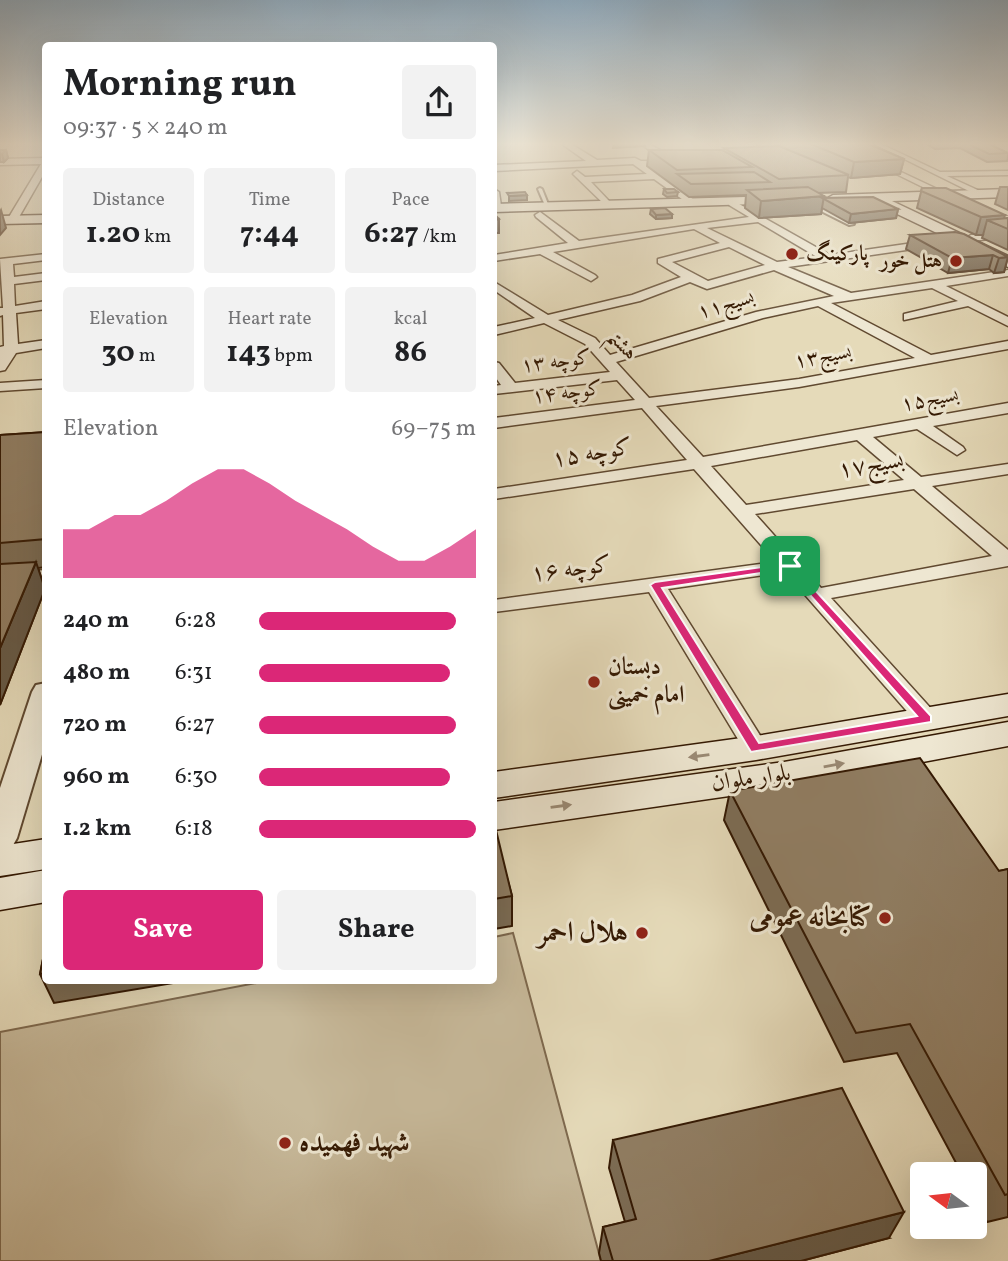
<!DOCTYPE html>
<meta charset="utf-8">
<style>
:root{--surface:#fff;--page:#f2f2f2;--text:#202124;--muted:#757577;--accent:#db2777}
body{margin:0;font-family:Vollkorn,Amiri,serif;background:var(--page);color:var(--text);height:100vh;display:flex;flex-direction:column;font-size:26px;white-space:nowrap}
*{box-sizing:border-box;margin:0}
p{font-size:23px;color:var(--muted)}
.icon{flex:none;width:38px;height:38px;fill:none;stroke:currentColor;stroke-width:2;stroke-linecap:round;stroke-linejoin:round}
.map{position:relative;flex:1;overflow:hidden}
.details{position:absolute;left:42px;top:42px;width:455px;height:942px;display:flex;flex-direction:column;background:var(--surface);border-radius:7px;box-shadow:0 7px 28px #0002}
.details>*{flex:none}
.needle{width:46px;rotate:285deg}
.tools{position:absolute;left:910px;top:1162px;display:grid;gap:14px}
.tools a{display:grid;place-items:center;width:77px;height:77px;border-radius:7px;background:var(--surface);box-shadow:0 7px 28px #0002;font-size:35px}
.pin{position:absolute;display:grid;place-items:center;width:60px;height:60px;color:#fff;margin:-30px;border-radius:14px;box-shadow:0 4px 10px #0006}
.round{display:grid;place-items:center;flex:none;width:74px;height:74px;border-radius:7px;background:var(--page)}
.summary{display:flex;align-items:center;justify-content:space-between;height:119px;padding:0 21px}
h1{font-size:38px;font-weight:700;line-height:52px}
.metrics{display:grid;grid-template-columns:repeat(3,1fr);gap:10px;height:119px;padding:7px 21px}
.metrics div{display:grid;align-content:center;border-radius:7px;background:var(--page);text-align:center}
.metrics b{font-size:30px;font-weight:700}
.metrics small{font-size:19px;font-weight:400}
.metrics p{font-size:19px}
.chart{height:196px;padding:14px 21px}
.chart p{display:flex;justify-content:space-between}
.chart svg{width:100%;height:126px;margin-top:7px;fill:var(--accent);opacity:.7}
.primary-button{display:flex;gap:14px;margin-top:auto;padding:14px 21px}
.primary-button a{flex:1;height:80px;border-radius:7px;background:var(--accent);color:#fff;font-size:28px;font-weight:700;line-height:80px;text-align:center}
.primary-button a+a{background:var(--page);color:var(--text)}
ul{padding:0 21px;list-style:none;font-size:23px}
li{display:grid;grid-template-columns:112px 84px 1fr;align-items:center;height:52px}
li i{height:18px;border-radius:9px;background:var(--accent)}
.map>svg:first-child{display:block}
.green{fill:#c7b99a;stroke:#7e694e;stroke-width:2}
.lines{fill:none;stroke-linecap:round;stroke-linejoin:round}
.service-casing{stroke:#604930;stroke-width:4}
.pedestrian-casing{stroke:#604930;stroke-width:3}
.minor-casing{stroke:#604930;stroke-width:3}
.tertiary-casing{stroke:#604930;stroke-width:4}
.secondary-casing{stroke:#341903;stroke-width:3}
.service{fill:#eee7d2;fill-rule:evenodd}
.pedestrian{fill:#eee7d2;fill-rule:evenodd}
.minor{fill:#eee7d2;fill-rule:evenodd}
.tertiary{fill:#eee7d2;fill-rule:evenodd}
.secondary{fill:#eee7d2;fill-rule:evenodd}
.wall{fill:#7c6c54;stroke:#341903;stroke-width:2}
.shaded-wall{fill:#655845;stroke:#341903;stroke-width:2}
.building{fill:#907d62;stroke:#341903;stroke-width:2}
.oneway{fill:#9a8a75}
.route{fill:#db2777;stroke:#fff;stroke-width:2;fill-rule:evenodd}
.poi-dot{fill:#8f2418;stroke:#eee7d2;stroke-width:2.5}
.labels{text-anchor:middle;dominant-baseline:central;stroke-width:6;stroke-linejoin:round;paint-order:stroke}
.far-poi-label{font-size:21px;font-weight:bold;fill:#341903;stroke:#eee7d2;text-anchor:start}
.far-street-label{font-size:21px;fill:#341903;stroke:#eee7d2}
.street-label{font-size:24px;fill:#341903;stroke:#eee7d2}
.poi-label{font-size:24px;font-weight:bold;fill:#341903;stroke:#eee7d2;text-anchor:start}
.near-poi-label{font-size:28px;font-weight:bold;fill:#341903;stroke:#eee7d2;text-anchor:end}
</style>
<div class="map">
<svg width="1008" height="1261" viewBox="0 0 1008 1261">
<rect width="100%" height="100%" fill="#e5dab9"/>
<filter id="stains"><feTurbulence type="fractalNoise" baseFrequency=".00286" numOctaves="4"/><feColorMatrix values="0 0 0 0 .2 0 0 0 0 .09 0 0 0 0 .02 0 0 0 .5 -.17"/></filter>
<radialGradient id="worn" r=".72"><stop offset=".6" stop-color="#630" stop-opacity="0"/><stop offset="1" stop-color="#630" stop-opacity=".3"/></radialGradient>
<path class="green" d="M513,933l88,328h-601v-229l272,-52h222v-43z"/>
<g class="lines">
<g class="service-casing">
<g id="service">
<path d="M540,188l2,1 6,15 -4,-1 -6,-14z"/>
<path d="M809,202l44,21 1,1 -5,1 -42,-21z"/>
</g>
</g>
<g class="pedestrian-casing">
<g id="pedestrian">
<path d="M874,144h7l59,28 68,-1v4l-61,1 35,16 -3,4z"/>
<path d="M880,164h4l66,31 -7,2 -63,-31z"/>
</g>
</g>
<g class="minor-casing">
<g id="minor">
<path d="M562,144h9l26,16 38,-2 6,3h21l-20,-17c13,-1 28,14 39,19l-4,3h-29l46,34 -8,2 -32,-23 -63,3 19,20 -5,3 -32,-31 4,-3 8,6 62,-3 -14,-10 -139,7v-6l92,-4z"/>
<path d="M46,158v12l-27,47 -9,2 -1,-2 32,-53 -41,1v-6z"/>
<path d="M494,189l5,3 2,14 -7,-1z"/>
<path d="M732,200l98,55 104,-15 5,3 -5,3 -146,21 63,26 157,-23v6l-62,10 62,31v9l-40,-20 -64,14v-6l54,-13 -26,-13 -101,15 100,52 77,-14v8l-209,38 -143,19 47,51 305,-54v10l-75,13 30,21 2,3 -8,5 -40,-26 -44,8 48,40 87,-13v10l-76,12 76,64v16l-177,32 104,115 4,6 -4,6 -8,2 -8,-2 -134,-153 -117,17 100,159 -3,6 -9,3 -9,-3 -98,-162 -155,20v-12l282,-38 -82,-93 -200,30v-10l193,-29 -45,-52 -148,20v-10l141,-18 -18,-20 -123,14v-8l7,-1 -7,-10v-13l5,1 16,20 95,-11 -25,-28 -41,-21 -50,12v-8l41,-9 -41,-28v-8l54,33 84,-20 49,-18 -23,-14v-4l62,-16 -26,-14 -141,23 42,23 2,2 -6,4 -51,-27 -46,7v-6l74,-12 -32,-26 -1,-2 5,-3 39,29 170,-24 -20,-12v-4zM758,222l59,35 -40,5 -70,-34zM729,247l36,18 -57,16 -36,-19zM774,270l60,26 -78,16 -146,43 -15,-17 -37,-18 82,-19 50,-19 17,7zM818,306l97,52 -116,21 -150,19 -33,-36 147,-44zM857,440l47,40 -158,25 -35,-39zM914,489l78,67 -171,32 -66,-74z"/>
<path d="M1005,232l3,1v4l-37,4 -5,-3 5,-3z"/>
<path d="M46,254v6l-33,4 1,13 32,-4v7l-32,4 1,22 31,-5v8l-30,4 2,31 28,-4v8l-30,5 -11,17 -5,1v-24l4,-1 -1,-31 -3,1v-8h3l-3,-49z"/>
<path d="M46,380v8l-46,3v-8z"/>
<path d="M46,570v12l-46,4v-12z"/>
</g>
</g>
<g class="tertiary-casing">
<path id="tertiary" d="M46,683v58l-29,97 -5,9 -12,4v-63l32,-96 4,-7z"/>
</g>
<g class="secondary-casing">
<g id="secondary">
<path d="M757,144h15l41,20 -10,3z"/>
<path d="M1008,189v8l-116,4 116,55v11l-136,-65 -39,1 -7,-4 7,-4z"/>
<path d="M784,196l5,1v6l-295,9v-8z"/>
<path d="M46,215v8l-46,1v-8z"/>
<path d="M1008,694v22l-252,44 -262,38v-26l262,-36z"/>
<path d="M1008,722v24l-224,42 -290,42v-28l290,-40z"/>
<path d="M46,839v30l-46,7v-30z"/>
<path d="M46,870v32l-46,8v-32z"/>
</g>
</g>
<use href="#service" class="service"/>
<use href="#pedestrian" class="pedestrian"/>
<use href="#minor" class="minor"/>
<use href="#tertiary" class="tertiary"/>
<use href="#secondary" class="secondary"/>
</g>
<g class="wall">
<path d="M775,144h94l35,15 -4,15 -49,4 -3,-1 -2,15 -28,1 6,5 74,11 -2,9 -47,5 -27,-15 -1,6 -62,4 -14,-10 1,-13 -57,2 -42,-31 2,-16 75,1v-3l79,9z"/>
<path d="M927,144h62l19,9v5l-1,3 -20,1 -27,-14 -25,1z"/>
<path d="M0,150h6l2,8 -4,4h-4z"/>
<path d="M1000,187h8v23l-13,-6z"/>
<path d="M922,188l82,31 4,-1v32l-26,-12 1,-3h-7l-59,-27z"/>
<path d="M664,189l14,3 -1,4 -10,1 -4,-3z"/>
<path d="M651,209l21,9 -16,1 -6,-5z"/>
<path d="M910,235l98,21 -4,16 -10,1 -5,-4 -41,4 -42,-24z"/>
<path d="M46,432v135l-8,1 7,21 -45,116v-270z"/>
<path d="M730,791l269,80 9,-2v348l-21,5 -12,-23v-25h-13l-65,-121 -53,9 -120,-242z"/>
<path d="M494,830l18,66v30l-18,3z"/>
<path d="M46,944v36h145l-137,23 -14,-29z"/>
<path d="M613,1140l276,98 -88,23h-200l-2,-8 4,-26 22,-5 -16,-54z"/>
</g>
<g class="shaded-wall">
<path d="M614,144h31v2l-32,2z"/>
<path d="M6,150l2,8 -4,4 -2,-8z"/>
<path d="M904,159l-4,15 -49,4 3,-16z"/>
<path d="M527,195v5l-18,1v-5z"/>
<path d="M824,196l-3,18 -62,4 2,-17z"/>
<path d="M898,209l-2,9 -47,5 2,-9z"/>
<path d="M1,210l5,18 -6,7v-23z"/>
<path d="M672,214v4l-16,1v-4z"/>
<path d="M1005,215l-3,11 -15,-6 -4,15h-7l5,-18z"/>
<path d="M499,219v14h-5v-13z"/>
<path d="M993,255l-4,14 -41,4 4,-15z"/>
<path d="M1008,257l-4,15 -10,1 5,-15z"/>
<path d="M36,562l9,27 -45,116v-57z"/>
<path d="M904,1212l-15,26 -88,23h-92z"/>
</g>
<g class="building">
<path d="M811,144h58l35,15 -50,3z"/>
<path d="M969,144h20l19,9 -19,1z"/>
<path d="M779,146l70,29 -70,4 -55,-31z"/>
<path d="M649,150h73l30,17 -75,3z"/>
<path d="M754,172l16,10 -79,2 -14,-10z"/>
<path d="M808,187l16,9 -63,5 -14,-11z"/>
<path d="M922,188h24l59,27 -24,2 -60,-26z"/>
<path d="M664,189h10l4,3 -11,1z"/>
<path d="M525,192l2,3 -18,1 -2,-3z"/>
<path d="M873,197l25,12 -47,5 -29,-16z"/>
<path d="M665,208l7,6 -16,1 -5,-6z"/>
<path d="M494,214l5,5 -5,1z"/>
<path d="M1008,218v11l-21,-9z"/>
<path d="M955,232l9,2 44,23 -9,1 -6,-3 -41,3 -42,-23z"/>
<path d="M46,432v107l-46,4v-108z"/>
<path d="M36,562l-36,86v-84z"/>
<path d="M920,758l79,113 9,-2v325l-3,1 -95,-171 -54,9 -126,-242z"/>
<path d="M494,830h2l16,66 -18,3z"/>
<path d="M46,944v29l-6,1z"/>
<path d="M842,1088l62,124 -195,49h-96l-10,-34 33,-8 -23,-79z"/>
</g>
<defs><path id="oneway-solid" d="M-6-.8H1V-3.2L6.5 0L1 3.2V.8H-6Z" transform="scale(1.75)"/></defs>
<g class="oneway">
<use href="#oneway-solid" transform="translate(699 756) rotate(172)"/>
<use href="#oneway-solid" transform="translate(834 765) rotate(-10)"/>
<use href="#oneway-solid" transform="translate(561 806) rotate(-8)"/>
</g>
<linearGradient id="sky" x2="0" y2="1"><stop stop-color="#8fa9bc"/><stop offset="0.45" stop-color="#f3eee0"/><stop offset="1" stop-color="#f3eee0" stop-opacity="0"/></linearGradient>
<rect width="1008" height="320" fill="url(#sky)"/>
<path class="route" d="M790,563l141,153v6l-180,30 -101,-167 5,-3zM787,569l130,147 -158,27 -97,-155z"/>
<g class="poi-dot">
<circle cx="792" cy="254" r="7"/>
<circle cx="956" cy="261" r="7"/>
<circle cx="594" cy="682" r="7"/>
<circle cx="885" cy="918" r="7"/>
<circle cx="642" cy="933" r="7"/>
<circle cx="285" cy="1143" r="7"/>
</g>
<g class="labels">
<g class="far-poi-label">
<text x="806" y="254">پارکینگ</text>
<text x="942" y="261" text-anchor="end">هتل خور</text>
</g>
<g class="far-street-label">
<text transform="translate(726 305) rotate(-16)">بسیج۱۱</text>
<text transform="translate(622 345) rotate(46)">هشتم</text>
<text transform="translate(823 357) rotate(-10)">بسیج۱۳</text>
<text transform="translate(556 362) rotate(-7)">کوچه ۱۳</text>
<text transform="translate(567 393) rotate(-7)">کوچه ۱۴</text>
<text transform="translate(930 400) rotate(-10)">بسیج۱۵</text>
</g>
<g class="street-label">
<text transform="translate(592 454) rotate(-9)">کوچه ۱۵</text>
<text transform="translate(871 466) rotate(-9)">بسیج۱۷</text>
<text transform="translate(571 570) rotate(-7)">کوچه ۱۶</text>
<text transform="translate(751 779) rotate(-8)">بلوار ملوان</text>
</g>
<g class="poi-label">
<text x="608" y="668">دبستان<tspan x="608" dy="28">امام خمینی</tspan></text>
</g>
<g class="near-poi-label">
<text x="871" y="918">کتابخانه عمومی</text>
<text x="628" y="933">هلال احمر</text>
<text x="299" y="1143" text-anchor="start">شهید فهمیده</text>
</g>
</g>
<rect width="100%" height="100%" filter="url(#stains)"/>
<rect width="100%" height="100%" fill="url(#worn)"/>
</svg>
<div class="tools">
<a><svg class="needle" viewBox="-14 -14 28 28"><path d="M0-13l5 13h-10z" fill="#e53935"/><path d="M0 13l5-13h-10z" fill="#757577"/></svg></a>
</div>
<div class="pin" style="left:790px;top:566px;background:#1e9e55"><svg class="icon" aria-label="arrive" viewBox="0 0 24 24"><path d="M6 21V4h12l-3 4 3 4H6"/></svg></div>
<section class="details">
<div class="summary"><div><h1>Morning run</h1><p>09:37 · 5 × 240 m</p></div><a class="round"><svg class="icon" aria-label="share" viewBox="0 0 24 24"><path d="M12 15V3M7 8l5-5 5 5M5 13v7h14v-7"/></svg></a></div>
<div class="metrics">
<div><p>Distance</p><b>1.20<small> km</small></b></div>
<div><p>Time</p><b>7:44</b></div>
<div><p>Pace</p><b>6:27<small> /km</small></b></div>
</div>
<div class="metrics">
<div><p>Elevation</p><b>30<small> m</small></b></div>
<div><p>Heart rate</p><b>143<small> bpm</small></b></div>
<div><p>kcal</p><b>86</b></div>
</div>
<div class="chart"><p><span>Elevation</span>69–75 m</p>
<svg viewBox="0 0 160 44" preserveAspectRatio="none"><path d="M0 44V27L10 27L20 22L30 22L40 17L50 11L60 6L70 6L80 11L90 17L100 22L110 27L120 33L130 38L140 38L150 33L160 27V44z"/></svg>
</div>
<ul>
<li><b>240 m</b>6:28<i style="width:91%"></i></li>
<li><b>480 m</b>6:31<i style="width:88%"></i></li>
<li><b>720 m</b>6:27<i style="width:91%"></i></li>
<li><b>960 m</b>6:30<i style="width:88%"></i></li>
<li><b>1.2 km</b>6:18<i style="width:100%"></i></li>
</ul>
<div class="primary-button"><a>Save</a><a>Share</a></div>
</section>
</div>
